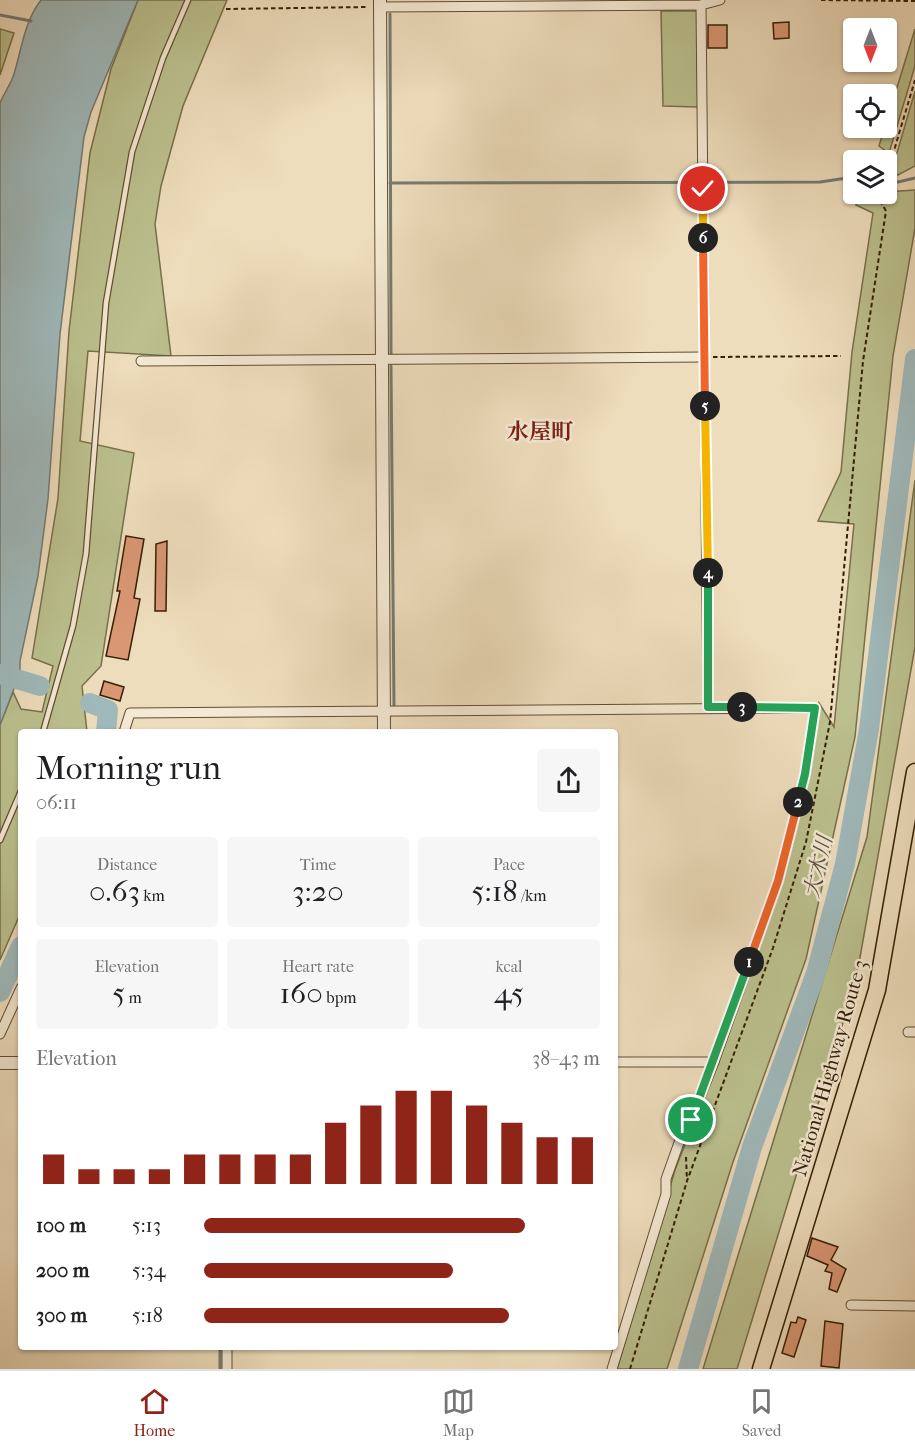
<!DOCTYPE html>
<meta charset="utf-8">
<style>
:root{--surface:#fff;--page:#f6f6f6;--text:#202124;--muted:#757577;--line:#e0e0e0;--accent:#8f2418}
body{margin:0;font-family:"IM FELL French Canon","Noto Serif JP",serif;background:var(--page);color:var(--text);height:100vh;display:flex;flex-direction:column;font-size:22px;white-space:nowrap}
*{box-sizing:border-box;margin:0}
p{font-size:20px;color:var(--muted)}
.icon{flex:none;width:33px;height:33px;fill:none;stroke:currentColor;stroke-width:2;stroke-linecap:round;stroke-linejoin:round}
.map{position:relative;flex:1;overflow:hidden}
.sheet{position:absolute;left:18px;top:729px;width:600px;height:621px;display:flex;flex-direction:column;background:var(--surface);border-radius:6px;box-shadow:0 2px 4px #0004}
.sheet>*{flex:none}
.needle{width:39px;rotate:180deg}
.buttons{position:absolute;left:843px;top:18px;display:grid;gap:12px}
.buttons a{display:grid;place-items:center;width:54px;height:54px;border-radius:6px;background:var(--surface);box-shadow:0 2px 4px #0004;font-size:30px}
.pin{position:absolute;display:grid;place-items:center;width:51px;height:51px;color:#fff;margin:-26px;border:3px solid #fff;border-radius:50%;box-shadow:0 2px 6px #0007}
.km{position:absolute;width:30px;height:30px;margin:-15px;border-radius:50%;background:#222;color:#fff;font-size:16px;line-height:30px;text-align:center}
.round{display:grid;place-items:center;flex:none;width:63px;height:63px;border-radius:6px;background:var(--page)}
.summary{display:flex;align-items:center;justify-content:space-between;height:102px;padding:0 18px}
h1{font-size:33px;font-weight:600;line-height:45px}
.metrics{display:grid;grid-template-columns:repeat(3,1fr);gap:9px;height:102px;padding:6px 18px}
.metrics div{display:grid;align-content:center;border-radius:6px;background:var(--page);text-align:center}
.metrics b{font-size:30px;font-weight:600}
.metrics small{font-size:16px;font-weight:400}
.metrics p{font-size:16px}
.chart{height:168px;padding:12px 18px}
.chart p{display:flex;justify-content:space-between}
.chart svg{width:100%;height:108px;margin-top:6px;stroke:var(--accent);stroke-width:6}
ul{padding:0 18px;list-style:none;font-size:20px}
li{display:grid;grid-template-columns:96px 72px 1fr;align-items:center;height:45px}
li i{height:15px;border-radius:8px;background:var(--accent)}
.tabs{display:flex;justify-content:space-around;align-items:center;height:84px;border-top:2px solid var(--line);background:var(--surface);font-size:16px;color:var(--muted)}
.tabs a{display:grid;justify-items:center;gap:3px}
.tabs .on{color:var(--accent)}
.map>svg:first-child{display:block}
.green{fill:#bbc08e;stroke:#78704a;stroke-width:1.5}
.water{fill:#9fb9bb;stroke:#757b72;stroke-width:1.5}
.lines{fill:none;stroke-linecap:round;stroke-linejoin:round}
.stream{stroke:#757b72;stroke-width:3}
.river{stroke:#9fb9bb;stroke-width:20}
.building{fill:#da9774;stroke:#351f05;stroke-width:1.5}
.service-casing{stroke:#634e33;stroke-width:7}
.minor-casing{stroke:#634e33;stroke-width:11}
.tertiary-casing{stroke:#634e33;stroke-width:14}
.trunk-casing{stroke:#351f05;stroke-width:19}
.path{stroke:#351f05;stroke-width:2;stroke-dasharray:4.5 3;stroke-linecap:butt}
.service{stroke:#f4e9d3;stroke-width:4.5}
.minor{stroke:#f4e9d3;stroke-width:9}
.tertiary{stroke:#f4e9d3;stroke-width:12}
.trunk{stroke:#eeddbc;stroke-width:16}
.split-1-casing{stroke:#fff;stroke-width:12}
.split-2-casing{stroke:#fff;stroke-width:12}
.split-3-casing{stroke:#fff;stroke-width:12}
.split-4-casing{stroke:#fff;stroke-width:12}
.split-5-casing{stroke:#fff;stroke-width:12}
.split-6-casing{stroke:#fff;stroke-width:12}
.split-7-casing{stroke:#fff;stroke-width:12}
.split-1{stroke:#22a559;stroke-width:8}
.split-2{stroke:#f0652b;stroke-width:8}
.split-3{stroke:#22a559;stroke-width:8}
.split-4{stroke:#22a559;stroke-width:8}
.split-5{stroke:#f5b400;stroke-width:8}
.split-6{stroke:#f0652b;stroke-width:8}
.split-7{stroke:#f5b400;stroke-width:8}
.labels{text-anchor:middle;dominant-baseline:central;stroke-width:5;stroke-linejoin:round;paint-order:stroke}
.street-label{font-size:20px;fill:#351f05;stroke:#f4e9d3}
.water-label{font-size:21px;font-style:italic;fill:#554d3c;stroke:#f4e9d3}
.quarter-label{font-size:22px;font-weight:bold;fill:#7a1f14;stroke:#f4e9d3}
</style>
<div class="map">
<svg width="915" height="1369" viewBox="0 0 915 1369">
<rect width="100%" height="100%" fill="#eeddbc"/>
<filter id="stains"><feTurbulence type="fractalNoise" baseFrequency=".00333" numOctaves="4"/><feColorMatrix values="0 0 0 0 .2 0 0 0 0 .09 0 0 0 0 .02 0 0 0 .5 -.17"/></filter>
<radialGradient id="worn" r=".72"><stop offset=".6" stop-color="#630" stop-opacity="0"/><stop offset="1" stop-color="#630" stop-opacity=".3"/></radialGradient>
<g class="green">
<path d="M138,0h89l-44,106 -22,80 -6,38 16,132 -83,-5 -8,90 54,12 -33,213 -19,20 5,46h-66v180l-21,48v-235l13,-33 8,17 21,3 11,-46 -21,-8 26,-160 11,-167 21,-178 21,-84z"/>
<path d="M661,11h36l1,96 -35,-1z"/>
<path d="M0,29l14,4 -14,42z"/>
<path d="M915,29v37l-26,87 -10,-7z"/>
<path d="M915,91v75l-17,9 -11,-2v-8l10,-12z"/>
<path d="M915,190v38l-22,128 -38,381 -49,222 -73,203 -66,207h-50l58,-199 41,-105 92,-286 11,-76 15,24 20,-203 -36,-3 23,-49 11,-120 21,-139 -17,-8 1,-11z"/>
<path d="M915,480v167l-59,333 -119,389h-34l164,-532z"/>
</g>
<path class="water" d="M41,0h97l-47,112 -7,25 -24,197 -12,165 -10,77 -18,85v12l-20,52v-622c4,-10 11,-19 14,-29 8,-26 10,-52 27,-74z"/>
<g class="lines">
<g class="stream">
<path d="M390,14l1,340"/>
<path d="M0,15l31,6"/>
<path d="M886,181l12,1 17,-4"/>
<path d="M390,183l430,-1 34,-5"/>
<path d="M391,366l3,339"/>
<path d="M108,710l2,-6"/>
<path d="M220,1347v22"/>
</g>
<g class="river">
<path d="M0,674l40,12"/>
<path d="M90,703l18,7 -2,22"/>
<path d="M0,992l21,-46"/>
<path d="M688,1369l64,-222 64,-174 29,-109 24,-135 46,-370"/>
</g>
</g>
<g class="building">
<path d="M789,22v16l-15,1 -1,-16z"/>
<rect x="708" y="25" width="19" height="23"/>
<path d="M126,536l18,3 -10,59 6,1 -12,61 -22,-4 14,-65h-3z"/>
<path d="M167,541l-1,70h-11l1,-67z"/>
<path d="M104,681l20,6 -4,14 -20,-6z"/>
<path d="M812,1238l26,9 -7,13 15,9 -9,23 -8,-3 3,-16 -7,-2 3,-6 -21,-9z"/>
<path d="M798,1317l8,3 -12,37 -12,-4 9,-31 5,1z"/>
<path d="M825,1321l18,3 -4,44 -18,-2z"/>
</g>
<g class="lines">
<g class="service-casing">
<g id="service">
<path d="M43,732l30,-106 13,-72 20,-251 26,-151 31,-94 25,-58"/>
<path d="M0,840l21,-49"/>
</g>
</g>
<g class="minor-casing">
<g id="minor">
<path d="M701,5l7,702"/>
<path d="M380,7l321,-2 19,-5"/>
<path d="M141,361l563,-4"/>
<path d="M124,732l6,-19 685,-5 -10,66 -27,107 -64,181 -23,58 -10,17 -15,42v15l-54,175"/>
<path d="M908,1032h7"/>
<path d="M0,1034l21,-46"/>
<path d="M615,1062h99"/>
<path d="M851,1305l64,1"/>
<path d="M227,1347v22"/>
</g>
</g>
<g class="tertiary-casing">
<g id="tertiary">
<path d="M380,0l4,732"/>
<path d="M0,1063h21"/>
</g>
</g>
<g class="trunk-casing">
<path id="trunk" d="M761,1369l116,-379 38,-218"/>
</g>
<g class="path">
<path d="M821,0l94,1"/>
<path d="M226,9l142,-2"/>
<path d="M886,160l7,-6 22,-74"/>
<path d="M713,357l128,-1"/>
<path d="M686,1157l1,24"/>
<path d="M630,1369l57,-188 86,-233 33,-106 24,-120 33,-361 23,-150 -10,-17"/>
</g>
<use href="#service" class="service"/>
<use href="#minor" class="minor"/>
<use href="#tertiary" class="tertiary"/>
<use href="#trunk" class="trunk"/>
</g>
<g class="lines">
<g class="split-1-casing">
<path id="split-1" d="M691,1120l58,-158"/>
</g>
<g class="split-2-casing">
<path id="split-2" d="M749,962l29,-81 20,-79"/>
</g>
<g class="split-3-casing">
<path id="split-3" d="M742,707l73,1 -10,66 -7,28"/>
</g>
<g class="split-4-casing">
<path id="split-4" d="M708,573v134h34"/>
</g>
<g class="split-5-casing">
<path id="split-5" d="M705,406l3,167"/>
</g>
<g class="split-6-casing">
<path id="split-6" d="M703,238l2,168"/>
</g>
<g class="split-7-casing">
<path id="split-7" d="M703,189v49"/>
</g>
<use href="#split-1" class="split-1"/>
<use href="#split-2" class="split-2"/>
<use href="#split-3" class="split-3"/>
<use href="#split-4" class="split-4"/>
<use href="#split-5" class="split-5"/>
<use href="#split-6" class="split-6"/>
<use href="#split-7" class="split-7"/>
</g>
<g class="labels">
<g class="street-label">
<text transform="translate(830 1068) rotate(-74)">National Highway Route 3</text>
</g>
<g class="water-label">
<text transform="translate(818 867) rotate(-77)">大木川</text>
</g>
<g class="quarter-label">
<text x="540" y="432">水屋町</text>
</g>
</g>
<rect width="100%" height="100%" filter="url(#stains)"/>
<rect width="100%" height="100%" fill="url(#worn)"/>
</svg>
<div class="buttons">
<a><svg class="needle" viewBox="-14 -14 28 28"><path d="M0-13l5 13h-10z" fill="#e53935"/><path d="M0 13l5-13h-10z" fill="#757577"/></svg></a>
<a><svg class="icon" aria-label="locate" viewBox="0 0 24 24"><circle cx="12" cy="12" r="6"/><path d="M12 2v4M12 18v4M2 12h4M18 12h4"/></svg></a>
<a><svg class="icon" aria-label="layers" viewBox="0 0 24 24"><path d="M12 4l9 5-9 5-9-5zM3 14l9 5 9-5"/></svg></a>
</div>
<div class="pin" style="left:691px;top:1120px;background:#1e9e55"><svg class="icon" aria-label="arrive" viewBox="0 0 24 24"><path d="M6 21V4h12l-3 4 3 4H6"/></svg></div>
<div class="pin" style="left:703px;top:189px;background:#d93025"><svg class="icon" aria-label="check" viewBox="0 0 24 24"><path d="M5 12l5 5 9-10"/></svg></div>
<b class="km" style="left:749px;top:962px">1</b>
<b class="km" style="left:798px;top:802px">2</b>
<b class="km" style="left:742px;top:707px">3</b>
<b class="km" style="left:708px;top:573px">4</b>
<b class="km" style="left:705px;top:406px">5</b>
<b class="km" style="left:703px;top:238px">6</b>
<section class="sheet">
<div class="summary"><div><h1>Morning run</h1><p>06:11</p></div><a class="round"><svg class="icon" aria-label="share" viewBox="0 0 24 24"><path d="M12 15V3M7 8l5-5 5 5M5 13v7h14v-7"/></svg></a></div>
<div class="metrics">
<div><p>Distance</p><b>0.63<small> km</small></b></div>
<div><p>Time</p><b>3:20</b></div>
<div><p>Pace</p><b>5:18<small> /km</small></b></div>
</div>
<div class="metrics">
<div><p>Elevation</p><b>5<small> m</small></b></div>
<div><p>Heart rate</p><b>160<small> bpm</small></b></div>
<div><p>kcal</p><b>45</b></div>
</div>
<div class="chart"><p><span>Elevation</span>38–43 m</p>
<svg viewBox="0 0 160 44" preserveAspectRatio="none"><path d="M5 44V32M15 44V38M25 44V38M35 44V38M45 44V32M55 44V32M65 44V32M75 44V32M85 44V19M95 44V12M105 44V6M115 44V6M125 44V12M135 44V19M145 44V25M155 44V25"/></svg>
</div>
<ul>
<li><b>100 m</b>5:13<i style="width:81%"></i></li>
<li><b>200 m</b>5:34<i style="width:63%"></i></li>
<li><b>300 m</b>5:18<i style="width:77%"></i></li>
</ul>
</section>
</div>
<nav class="tabs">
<a class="on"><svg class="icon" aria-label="home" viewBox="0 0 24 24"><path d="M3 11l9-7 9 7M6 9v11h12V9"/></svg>Home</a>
<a><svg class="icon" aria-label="map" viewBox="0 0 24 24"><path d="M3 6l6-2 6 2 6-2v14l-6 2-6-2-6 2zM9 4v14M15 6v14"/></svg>Map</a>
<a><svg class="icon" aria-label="saved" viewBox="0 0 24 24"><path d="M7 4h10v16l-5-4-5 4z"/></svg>Saved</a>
</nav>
